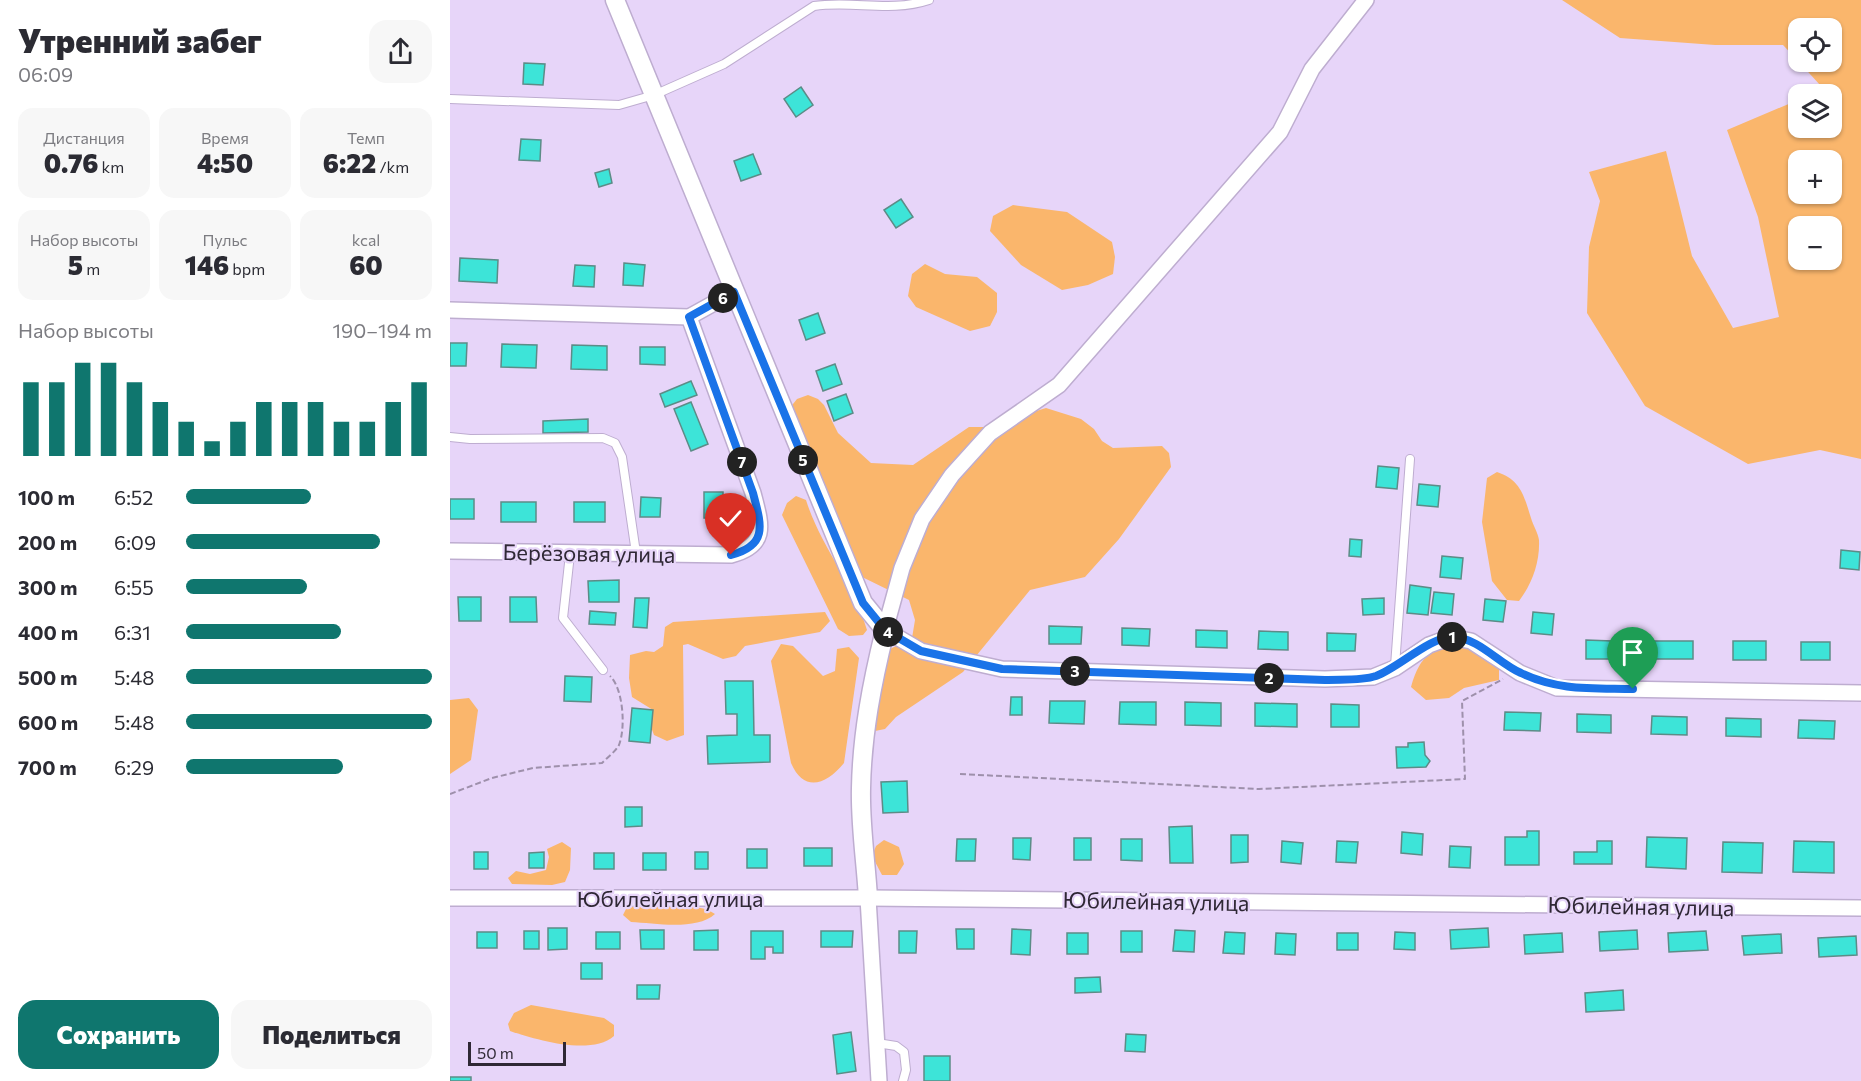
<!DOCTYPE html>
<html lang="ru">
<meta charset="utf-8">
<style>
:root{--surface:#fff;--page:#f7f7f7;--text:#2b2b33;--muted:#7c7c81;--accent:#0f766e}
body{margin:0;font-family:Commissioner,sans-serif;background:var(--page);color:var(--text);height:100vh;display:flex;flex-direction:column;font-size:22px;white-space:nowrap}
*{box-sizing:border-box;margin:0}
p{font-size:20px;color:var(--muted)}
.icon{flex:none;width:33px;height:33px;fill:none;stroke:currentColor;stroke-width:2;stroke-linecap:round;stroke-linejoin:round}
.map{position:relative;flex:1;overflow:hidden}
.side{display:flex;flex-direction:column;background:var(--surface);width:450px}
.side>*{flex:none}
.fabs{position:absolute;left:1338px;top:18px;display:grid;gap:12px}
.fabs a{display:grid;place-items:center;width:54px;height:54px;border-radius:12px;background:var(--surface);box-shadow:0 2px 4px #0004;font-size:30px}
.scale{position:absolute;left:18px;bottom:15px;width:98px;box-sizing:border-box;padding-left:6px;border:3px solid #2f2835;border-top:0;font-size:16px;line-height:21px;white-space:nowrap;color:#2f2835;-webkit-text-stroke:4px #e7d5f9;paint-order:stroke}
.pin{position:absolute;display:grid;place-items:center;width:51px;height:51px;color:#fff;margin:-62px -26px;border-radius:50% 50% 50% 0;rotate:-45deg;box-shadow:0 0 6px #0007}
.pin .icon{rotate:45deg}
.km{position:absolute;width:30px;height:30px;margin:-15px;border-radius:50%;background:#222;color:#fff;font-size:16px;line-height:30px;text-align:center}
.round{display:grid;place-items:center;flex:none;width:63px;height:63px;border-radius:18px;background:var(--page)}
.head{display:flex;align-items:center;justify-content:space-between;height:102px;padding:0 18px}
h1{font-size:33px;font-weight:800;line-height:45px}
.stats{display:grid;grid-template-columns:repeat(3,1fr);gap:9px;height:102px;padding:6px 18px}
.stats div{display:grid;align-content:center;border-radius:15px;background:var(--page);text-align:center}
.stats b{font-size:26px;font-weight:800}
.stats small{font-size:16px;font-weight:400}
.stats p{font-size:16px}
.chart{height:168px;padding:12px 18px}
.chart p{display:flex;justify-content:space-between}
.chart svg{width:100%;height:108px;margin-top:6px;stroke:var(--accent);stroke-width:6}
.primary-button{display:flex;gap:12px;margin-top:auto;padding:12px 18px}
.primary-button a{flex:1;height:69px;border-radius:18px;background:var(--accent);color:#fff;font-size:24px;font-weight:800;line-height:69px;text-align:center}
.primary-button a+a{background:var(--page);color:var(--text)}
ul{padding:0 18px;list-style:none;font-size:20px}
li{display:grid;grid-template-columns:96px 72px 1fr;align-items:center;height:45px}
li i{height:15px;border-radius:8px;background:var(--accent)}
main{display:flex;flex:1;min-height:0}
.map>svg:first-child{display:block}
.green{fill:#fab66c;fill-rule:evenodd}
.building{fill:#3de4d8;stroke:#5c8c87;stroke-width:1.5}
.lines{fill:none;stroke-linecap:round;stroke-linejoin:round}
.service-casing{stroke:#beadd0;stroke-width:10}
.minor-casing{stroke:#beadd0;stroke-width:18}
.tertiary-casing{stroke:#beadd0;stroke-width:21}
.path{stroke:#9e90ab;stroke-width:2;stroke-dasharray:6 3;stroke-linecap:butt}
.service{stroke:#fff;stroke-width:8}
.minor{stroke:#fff;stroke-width:15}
.tertiary{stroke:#fff;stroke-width:18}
.route-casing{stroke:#fff;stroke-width:12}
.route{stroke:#1a73e8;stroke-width:8}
.labels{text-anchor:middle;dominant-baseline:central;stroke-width:4.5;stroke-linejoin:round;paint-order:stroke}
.street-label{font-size:22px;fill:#2f2835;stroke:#e7d5f9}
</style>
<main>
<section class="side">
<div class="head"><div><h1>Утренний забег</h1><p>06:09</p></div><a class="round"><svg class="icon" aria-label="share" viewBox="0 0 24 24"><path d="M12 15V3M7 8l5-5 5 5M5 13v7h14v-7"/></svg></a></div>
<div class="stats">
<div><p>Дистанция</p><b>0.76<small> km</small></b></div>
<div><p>Время</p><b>4:50</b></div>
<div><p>Темп</p><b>6:22<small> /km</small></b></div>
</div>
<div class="stats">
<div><p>Набор высоты</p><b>5<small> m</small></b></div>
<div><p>Пульс</p><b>146<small> bpm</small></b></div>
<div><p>kcal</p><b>60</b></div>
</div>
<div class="chart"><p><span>Набор высоты</span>190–194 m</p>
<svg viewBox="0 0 160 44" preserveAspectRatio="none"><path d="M5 44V14M15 44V14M25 44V6M35 44V6M45 44V14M55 44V22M65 44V30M75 44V38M85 44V30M95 44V22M105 44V22M115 44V22M125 44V30M135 44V30M145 44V22M155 44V14"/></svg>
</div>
<ul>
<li><b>100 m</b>6:52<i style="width:51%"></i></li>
<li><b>200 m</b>6:09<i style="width:79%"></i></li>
<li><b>300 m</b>6:55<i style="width:49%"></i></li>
<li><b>400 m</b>6:31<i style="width:63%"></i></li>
<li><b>500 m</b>5:48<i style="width:100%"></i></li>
<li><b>600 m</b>5:48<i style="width:100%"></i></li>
<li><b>700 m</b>6:29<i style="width:64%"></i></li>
</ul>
<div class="primary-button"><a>Сохранить</a><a>Поделиться</a></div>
</section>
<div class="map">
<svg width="1411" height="1081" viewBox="0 0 1411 1081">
<rect width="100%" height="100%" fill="#e7d5f9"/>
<g class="green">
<path d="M1112,0h299v459l-41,-9 -72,14 -103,-58 -58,-93 2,-66 11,-46 -11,-29 77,-21 26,105 41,72 46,-11 -21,-100 -31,-87 71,-30v28h34v-34h-25l13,-9 -21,-23h33v-34h-34v33l-15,-16h-68l-95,-7zM1348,160h34v34h-34zM1348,226h34v34h-34z"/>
<path d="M563,205l54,7 45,30 3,15 -2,17 -25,11 -26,5 -41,-25 -31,-34 3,-15z"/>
<path d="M475,264l20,10 32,3 20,16v19l-7,14 -20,5 -54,-24 -8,-11 4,-22z"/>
<path d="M358,395l10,4 6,6 14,28 33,30 42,2 56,-38h15l62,-19 35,11 13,10 8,12 11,7 49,-2 7,7 2,14 -52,72 -34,38 -55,13 -67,82 -67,45 -11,12 -10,2 -6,-8 13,-70 30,-15 3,-18 -6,-20 -51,-25 -69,-166 8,-10z"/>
<path d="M1047,472c24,8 27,24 34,46 2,7 7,15 8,22 1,22 -7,44 -20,61l-12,-1 -15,-19 -10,-59 5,-44z"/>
<path d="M346,496l10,4c14,45 47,83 61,130l-4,5 -14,1 -11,-7 -56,-114 5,-12z"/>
<path d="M375,612l5,9 -10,11 -75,14 -9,10 -13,3 -35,-15 -5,1 1,90 -17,6 -13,-6 -3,-8 2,-17 -21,-13 -3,-19 1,-23 16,-4 8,1 9,-6 2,-19 8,-5z"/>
<path d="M1013,643l36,26v11l-35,8 -15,10 -23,2 -15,-13c10,-35 20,-35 52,-44z"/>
<path d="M331,644l12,2 30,30 12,-5 2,-22 12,-2 10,11 -15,105c-18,22 -40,30 -53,0l-20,-102z"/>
<path d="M19,698l9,12 -7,50 -21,14v-74z"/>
<path d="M434,840l15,7 5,17 -7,11h-15l-10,-19 4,-10z"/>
<path d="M112,842l9,6 -1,22 -5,12 -13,3 -40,-1 -4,-6 8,-7 14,3 16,-4 3,-13 -2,-8z"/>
<path d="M190,904c22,3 56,-3 75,10 -19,17 -60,9 -84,8l-8,-7 4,-8z"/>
<path d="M81,1005l73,13 10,7v11c-23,20 -77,4 -104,-5l-2,-7 6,-11z"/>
</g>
<g class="building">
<path d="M74,63l21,1 -2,21 -20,-1z"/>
<path d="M351,87l12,18 -17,12 -12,-18z"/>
<path d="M71,139l20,1 -1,21 -21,-1z"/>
<path d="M303,154l8,20 -20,7 -7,-20z"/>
<path d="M159,169l3,14 -13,4 -4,-14z"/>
<path d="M451,199l12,18 -17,11 -12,-18z"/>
<path d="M10,258l38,2 -1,23 -38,-2z"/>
<path d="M174,263l21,2 -2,21 -20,-1z"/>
<path d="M125,265l20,1 -1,21 -21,-1z"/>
<path d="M368,313l7,20 -19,7 -7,-20z"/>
<path d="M0,343h17l-1,23h-16z"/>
<path d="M52,344l35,1 -1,23 -35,-1z"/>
<path d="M122,345l35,1v24l-36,-1z"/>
<path d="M190,347h25v18l-25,-1z"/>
<path d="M385,364l7,20 -19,7 -7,-20z"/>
<path d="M241,381l6,14 -32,12 -5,-13z"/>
<path d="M396,394l7,19 -19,8 -7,-20z"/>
<path d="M241,402l17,42 -17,7 -17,-42z"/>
<path d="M138,419v13l-45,1v-12z"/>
<path d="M928,466l21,2 -2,21 -21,-2z"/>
<path d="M969,484l21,2 -2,21 -21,-2z"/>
<rect x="254" y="492" width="19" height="26"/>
<path d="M191,497l20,1 -1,19h-20z"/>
<rect x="0" y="499" width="24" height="20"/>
<rect x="51" y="502" width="35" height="20"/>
<rect x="124" y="502" width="31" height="20"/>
<path d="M900,539l12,1 -1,17 -12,-1z"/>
<path d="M1391,550l19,2 -1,18 -19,-2z"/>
<path d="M992,556l21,2 -2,21 -21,-2z"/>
<path d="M169,580v22h-30l-1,-21z"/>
<path d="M960,585l21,3 -3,27 -21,-2z"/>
<path d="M984,592l20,2 -2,21 -21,-2z"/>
<path d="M8,597h23v24h-22z"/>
<path d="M60,597h26l1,25h-27z"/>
<path d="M185,598h14l-2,30 -14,-1z"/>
<path d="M934,598v16l-21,1 -1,-16z"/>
<path d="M1035,599l21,2 -3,21 -20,-2z"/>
<path d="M140,611l26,2 -1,12 -26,-1z"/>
<path d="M1083,612l21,2 -2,21 -21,-2z"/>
<path d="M599,626l33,1 -1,17h-32z"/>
<path d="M672,628l28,1 -1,17 -27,-1z"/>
<path d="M746,630l31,1v17l-31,-1z"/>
<path d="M809,631l29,1v18l-30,-1z"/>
<path d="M877,633l29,1 -1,17h-28z"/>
<path d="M1136,640l26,1v18h-26z"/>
<rect x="1203" y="641" width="40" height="18"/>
<rect x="1283" y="641" width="33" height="19"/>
<rect x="1351" y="642" width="29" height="18"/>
<path d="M115,676l27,1 -1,25 -27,-1z"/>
<path d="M275,681h28l1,54h16v27l-62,2 -1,-28 30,-1v-21h-11z"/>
<path d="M561,697h11v18h-12z"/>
<path d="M600,701h35l-1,23 -35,-1z"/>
<path d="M670,702h36v23l-37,-1z"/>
<path d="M735,702l36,1v23l-36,-1z"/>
<path d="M805,703l42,1v23l-42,-1z"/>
<path d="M881,704l28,1v22h-28z"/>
<path d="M182,708l21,2 -3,33 -21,-2z"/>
<path d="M1055,712l36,1 -1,18 -36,-1z"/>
<path d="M1127,714l34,1v18l-34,-1z"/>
<path d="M1202,716l35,1v18l-36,-1z"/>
<path d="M1276,718l35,1v18l-35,-1z"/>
<path d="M1349,720l36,1 -1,18 -36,-1z"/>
<path d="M974,742l1,13 5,6 -4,6 -29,1 -1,-21h12v-4z"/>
<path d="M457,781l1,31 -25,1 -2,-31z"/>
<path d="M175,807h17v19l-17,1z"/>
<path d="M742,826l1,37h-23l-1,-36z"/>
<path d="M1077,831h12v34h-34v-28h22z"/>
<path d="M952,832l21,2 -1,21 -21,-2z"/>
<path d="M781,835h17v27l-17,1z"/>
<path d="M1197,837l40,1 -1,31 -40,-2z"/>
<path d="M563,838h18l-1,22 -17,-1z"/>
<rect x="624" y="838" width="17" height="22"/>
<path d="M507,839h19l-1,22h-19z"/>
<path d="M671,839h21v22l-21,-1z"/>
<path d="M832,841l21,2 -2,21 -20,-2z"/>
<path d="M887,841l21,1 -2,21 -20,-1z"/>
<path d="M1147,841h15v23h-38v-12h23z"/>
<path d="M1344,841l40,1v31l-41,-1z"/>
<path d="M1273,842l40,1 -1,30 -40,-1z"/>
<path d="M1000,846l21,1 -1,21 -21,-1z"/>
<rect x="354" y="848" width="28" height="18"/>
<rect x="297" y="849" width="20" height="19"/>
<rect x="24" y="852" width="14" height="17"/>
<path d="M94,852v16h-15v-15z"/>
<rect x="245" y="852" width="13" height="17"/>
<rect x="144" y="853" width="20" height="16"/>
<rect x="193" y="853" width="23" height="17"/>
<path d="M98,928h19v21l-19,1z"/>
<path d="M1038,928l1,19 -38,2 -1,-19z"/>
<path d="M506,929h18v20h-17z"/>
<path d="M562,929l19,1 -1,25 -19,-1z"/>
<path d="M190,930h24v19h-23z"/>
<path d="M268,930v20h-24v-19z"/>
<path d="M725,930l20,1 -1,21 -21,-1z"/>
<path d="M1187,930l1,19 -38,2 -1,-19z"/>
<rect x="74" y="931" width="15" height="18"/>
<path d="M301,931h32v22h-10v-6h-8v12h-14z"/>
<path d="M371,931h32l-1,16h-31z"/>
<path d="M449,931h18l-1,22h-17z"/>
<rect x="671" y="931" width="21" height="21"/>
<path d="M1256,931l2,19 -39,2 -1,-19z"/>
<rect x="27" y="932" width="20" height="16"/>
<rect x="146" y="932" width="24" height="17"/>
<path d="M775,932l20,1 -1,21 -21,-1z"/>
<path d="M945,932l20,1v17l-21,-1z"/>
<rect x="617" y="933" width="21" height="21"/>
<path d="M826,933l20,1 -1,21 -20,-1z"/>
<rect x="887" y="933" width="21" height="17"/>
<path d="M1112,933l1,19 -38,2 -1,-19z"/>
<path d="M1331,934l1,19 -38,2 -2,-19z"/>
<path d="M1406,936l1,19 -38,2 -1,-19z"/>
<rect x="131" y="963" width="21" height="16"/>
<path d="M650,977l1,15 -26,1v-15z"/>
<path d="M187,985h23l-1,14h-22z"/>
<path d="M1173,990l1,20 -38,2 -1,-19z"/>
<path d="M401,1032l5,39 -19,3 -4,-39z"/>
<path d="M676,1034l20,1 -1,17 -20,-1z"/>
<rect x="474" y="1056" width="26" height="25"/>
<rect x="0" y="1077" width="21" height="4"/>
</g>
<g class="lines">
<g class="service-casing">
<g id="service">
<path d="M0,99l169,6 35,-10 70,-31 90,-58c39,-6 76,7 115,-6"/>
<path d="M0,437l20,2 133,-1 12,5 7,14 14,96"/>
<path d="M120,554l-7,64 40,52"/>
<path d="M945,666l15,-207"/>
<path d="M427,1043l19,3 8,6 2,18 -3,11"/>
</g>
</g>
<g class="minor-casing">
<g id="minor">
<path d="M916,0l-54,69 -32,63 -221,253 -69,48 -38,42 -30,44 -20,49 -17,62 36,21 81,18 323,10 48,-2 22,-9 34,-23 22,-8 20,4 49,32 37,15 304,5"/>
<path d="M0,310l239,7 45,-25"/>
<path d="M0,551l281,4c38,-10 30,-31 22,-62l-64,-176"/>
<path d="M0,898h418l993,10"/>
<path d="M418,898l11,183"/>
</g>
</g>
<g class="tertiary-casing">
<path id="tertiary" d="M165,0l248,603 22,27c-13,53 -23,104 -24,158 -1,37 5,74 7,110"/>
</g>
<g class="path">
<path d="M510,774l299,15 206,-10 -3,-78 41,-22"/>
<path d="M0,794l42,-16 41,-10 69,-5c5,-5 14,-12 17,-18 7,-18 4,-57 -9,-69"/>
</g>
<use href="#service" class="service"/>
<use href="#minor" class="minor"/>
<use href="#tertiary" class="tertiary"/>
</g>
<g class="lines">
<g class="route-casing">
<path id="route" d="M281,555c38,-10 30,-31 22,-62l-64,-176 45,-25 129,311 22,27 36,21 81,18 323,11c16,-1 36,1 51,-4 22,-8 55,-40 77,-39 26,1 45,26 68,36 37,18 72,15 112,16"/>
</g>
<use href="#route" class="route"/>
</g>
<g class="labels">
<g class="street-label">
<text transform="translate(139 553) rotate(1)">Берёзовая улица</text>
<text x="220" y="898">Юбилейная улица</text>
<text transform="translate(706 901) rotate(1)">Юбилейная улица</text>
<text transform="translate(1191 906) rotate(1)">Юбилейная улица</text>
</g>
</g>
</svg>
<div class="fabs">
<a><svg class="icon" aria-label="locate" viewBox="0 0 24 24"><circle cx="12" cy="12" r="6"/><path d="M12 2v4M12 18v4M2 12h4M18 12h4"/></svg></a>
<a><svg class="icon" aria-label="layers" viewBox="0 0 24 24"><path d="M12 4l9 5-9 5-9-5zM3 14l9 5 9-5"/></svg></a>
<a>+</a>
<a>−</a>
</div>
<div class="scale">50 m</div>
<div class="pin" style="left:1183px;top:689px;background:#1e9e55"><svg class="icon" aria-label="arrive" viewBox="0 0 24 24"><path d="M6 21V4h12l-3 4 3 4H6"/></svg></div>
<div class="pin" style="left:281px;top:555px;background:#d93025"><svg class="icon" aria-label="check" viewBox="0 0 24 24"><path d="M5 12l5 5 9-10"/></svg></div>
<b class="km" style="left:1002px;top:637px">1</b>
<b class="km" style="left:819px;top:678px">2</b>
<b class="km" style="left:625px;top:671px">3</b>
<b class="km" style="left:438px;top:632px">4</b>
<b class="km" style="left:353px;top:460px">5</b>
<b class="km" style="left:273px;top:298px">6</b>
<b class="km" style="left:292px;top:462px">7</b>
</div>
</main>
